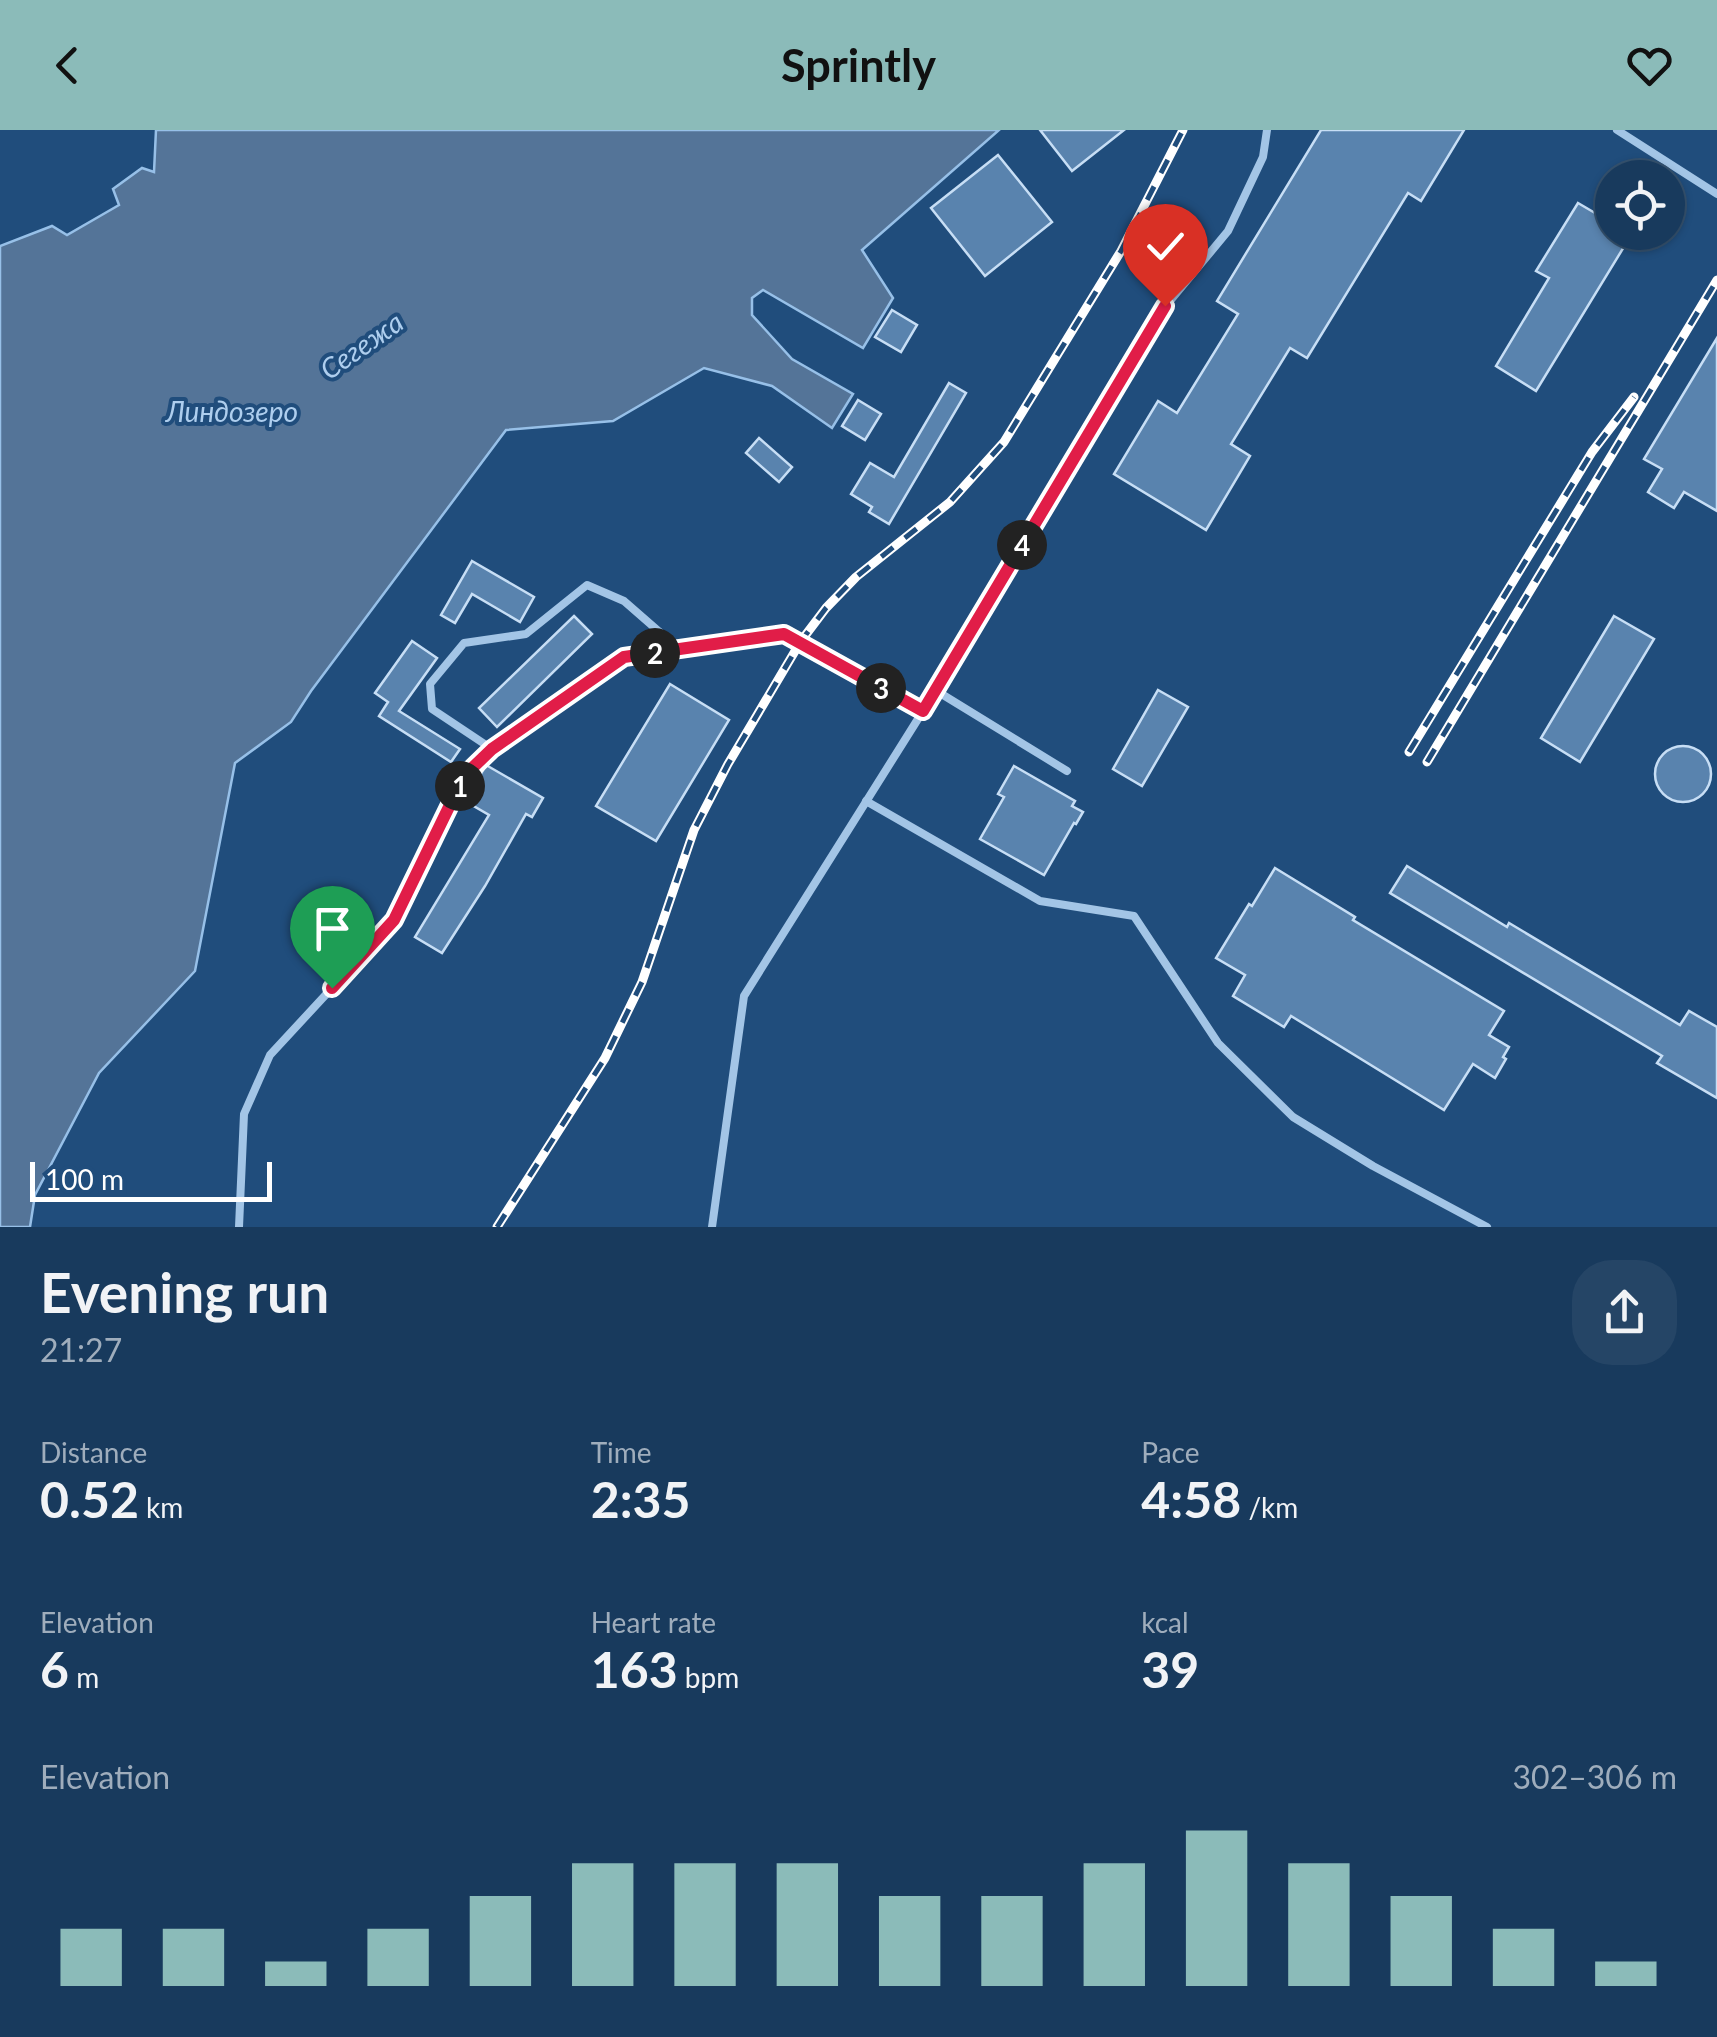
<!DOCTYPE html>
<meta charset="utf-8">
<style>
:root{--surface:#183a5d;--page:#254566;--text:#f1f3f6;--muted:#9fadbc;--line:#365472;--accent:#8bbbb9}
body{margin:0;font-family:Lato,sans-serif;background:var(--page);color:var(--text);height:100vh;display:flex;flex-direction:column;font-size:38px;white-space:nowrap}
*{box-sizing:border-box;margin:0}
p{font-size:32px;color:var(--muted)}
.icon{flex:none;width:55px;height:55px;fill:none;stroke:currentColor;stroke-width:2;stroke-linecap:round;stroke-linejoin:round}
.map{position:relative;height:1097px;overflow:hidden}
.panel{display:flex;flex-direction:column;background:var(--surface);flex:1}
.panel>*{flex:none}
.buttons{position:absolute;left:1595px;top:30px;display:grid;gap:20px}
.buttons a{display:grid;place-items:center;width:90px;height:90px;border-radius:50%;background:var(--surface);box-shadow:0 2px 8px #0004,0 0 0 2px var(--line);font-size:50px}
.scale{position:absolute;left:30px;bottom:25px;width:242px;box-sizing:border-box;padding-left:10px;border:5px solid #fff;border-top:0;font-size:28px;line-height:35px;white-space:nowrap;color:#fff;-webkit-text-stroke:8px #204d7c;paint-order:stroke}
.pin{position:absolute;display:grid;place-items:center;width:85px;height:85px;color:#fff;margin:-102px -42px;border-radius:50% 50% 50% 0;rotate:-45deg;box-shadow:0 0 10px #0007}
.pin .icon{rotate:45deg}
.km{position:absolute;width:50px;height:50px;margin:-25px;border-radius:50%;background:#222;color:#fff;font-size:28px;line-height:50px;text-align:center}
.round{display:grid;place-items:center;flex:none;width:105px;height:105px;border-radius:40px;background:var(--page)}
.overview{display:flex;align-items:center;justify-content:space-between;height:170px;padding:0 40px}
h1{font-size:55px;font-weight:700;line-height:75px}
.metrics{display:grid;grid-template-columns:repeat(3,1fr);gap:15px;height:170px;padding:10px 40px}
.metrics div{display:grid;align-content:center}
.metrics b{font-size:50px;font-weight:700}
.metrics small{font-size:28px;font-weight:400}
.metrics p{font-size:28px}
.chart{height:280px;padding:20px 40px}
.chart p{display:flex;justify-content:space-between}
.chart svg{width:100%;height:180px;margin-top:10px;stroke:var(--accent);stroke-width:6}
header{display:flex;justify-content:space-between;align-items:center;height:130px;padding:0 40px;background:var(--accent);color:#111;font-size:45px;font-weight:700}
.map>svg:first-child{display:block}
.water{fill:#547498;stroke:#97c0e8;stroke-width:2.5}
.building{fill:#5983ae;stroke:#c7def5;stroke-width:2.5}
.lines{fill:none;stroke-linecap:round;stroke-linejoin:round}
.service{stroke:#a3c5e6;stroke-width:8}
.rail-casing{stroke:#fff;stroke-width:9}
.rail{stroke:#204d7c;stroke-width:5;stroke-dasharray:15;stroke-linecap:butt}
.route-casing{stroke:#fff;stroke-width:20}
.route{stroke:#e11d48;stroke-width:12}
.labels{text-anchor:middle;dominant-baseline:central;stroke-width:8;stroke-linejoin:round;paint-order:stroke}
.water-label{font-size:28px;font-style:italic;fill:#aeceee;stroke:#204d7c}
</style>
<header><svg class="icon" aria-label="back" viewBox="0 0 24 24"><path d="M15 5l-7 7 7 7"/></svg>Sprintly<svg class="icon" aria-label="heart" viewBox="0 0 24 24"><path d="M12 20l-8-8c-3-5 5-10 8-4 3-6 11-1 8 4z"/></svg></header>
<div class="map">
<svg width="1717" height="1097" viewBox="0 0 1717 1097">
<rect width="100%" height="100%" fill="#204d7c"/>
<path class="water" d="M156,0h843l-137,120 31,48 -30,50 -100,-58 -11,8v17l40,44 61,35 -21,34 -60,-42 -68,-18 -91,53 -107,9 -195,261 -20,31 -56,41 -40,208 -96,102 -64,122 -5,32h-30v-981l52,-20 15,9 52,-30 -6,-16 29,-21 12,4z"/>
<g class="building">
<path d="M1040,0h84l-52,41z"/>
<path d="M1321,0h143l-43,71 -13,-8 -101,165 -17,-10 -59,96 19,12 -44,74 -92,-56 44,-73 19,12 61,-99 -21,-13z"/>
<path d="M998,25l54,67 -67,54 -54,-68z"/>
<path d="M1578,73l34,20v9h21l-97,159 -40,-25 53,-88 -13,-7z"/>
<path d="M892,180l25,15 -16,27 -26,-15z"/>
<path d="M1717,208v173l-33,-19 -10,16 -26,-16 14,-23 -18,-10z"/>
<path d="M949,253l17,10 -77,131 -20,-12 3,-5 -21,-13 19,-31 24,14z"/>
<path d="M858,270l23,14 -16,26 -23,-14z"/>
<path d="M759,308l33,29 -13,15 -33,-29z"/>
<path d="M472,431l62,36 -14,25 -48,-28 -17,29 -14,-8z"/>
<path d="M574,486l18,18 -95,93 -18,-19z"/>
<path d="M1614,486l40,23 -74,123 -39,-24z"/>
<path d="M412,511l25,17 -38,53 61,38 -9,13 -72,-46 9,-14 -13,-9z"/>
<path d="M670,554l59,36 -73,121 -60,-35z"/>
<path d="M1158,560l30,17 -46,79 -29,-17z"/>
<circle cx="1683" cy="644" r="28"/>
<path d="M486,635l57,33 -11,19 -6,-3 -41,72 -43,67 -27,-16 74,-122 -24,-14z"/>
<path d="M1014,636l61,35 -3,5 11,6 -7,12 -2,-1 -30,52 -64,-36 24,-42 -6,-3z"/>
<path d="M1407,736l100,61 2,-4 171,102 9,-14 28,16v71l-60,-35 5,-7 -272,-163z"/>
<path d="M1275,738l80,49 -2,3 151,91 -15,24 20,12 -6,10 3,2 -11,19 -22,-14 -29,46 -153,-94 -7,11 -51,-31 12,-21 -29,-17 33,-54 3,2z"/>
</g>
<g class="lines">
<g class="service">
<path d="M1617,0l100,64"/>
<path d="M935,560l132,81"/>
<path d="M923,581l242,-404 63,-76 35,-74 4,-27"/>
<path d="M492,619l-60,-40 -2,-25 34,-41 62,-9 61,-49 37,16 55,48"/>
<path d="M866,671l174,100 94,15 84,127 75,74 80,49 114,61"/>
<path d="M239,1097l5,-113 26,-59 124,-134 70,-145 28,-27 132,-92 160,-23 139,77 -179,285 -32,231"/>
</g>
<g class="rail-casing">
<g id="rail">
<path d="M1409,622l183,-300 42,-55"/>
<path d="M1427,632l290,-482"/>
<path d="M497,1097l108,-169 37,-76 52,-152 34,-66 73,-123 25,-33 30,-31 94,-75 54,-60 117,-191 62,-121"/>
</g>
</g>
<use href="#rail" class="rail"/>
</g>
<g class="lines">
<g class="route-casing">
<path id="route" d="M332,858l62,-68 70,-144 28,-27 132,-92 160,-23 139,77 242,-405"/>
</g>
<use href="#route" class="route"/>
</g>
<g class="labels">
<g class="water-label">
<text transform="translate(361 215) rotate(-35)">Сегежа</text>
<text x="232" y="281">Линдозеро</text>
</g>
</g>
</svg>
<div class="buttons">
<a><svg class="icon" aria-label="locate" viewBox="0 0 24 24"><circle cx="12" cy="12" r="6"/><path d="M12 2v4M12 18v4M2 12h4M18 12h4"/></svg></a>
</div>
<div class="scale">100 m</div>
<div class="pin" style="left:332px;top:858px;background:#1e9e55"><svg class="icon" aria-label="arrive" viewBox="0 0 24 24"><path d="M6 21V4h12l-3 4 3 4H6"/></svg></div>
<div class="pin" style="left:1165px;top:176px;background:#d93025"><svg class="icon" aria-label="check" viewBox="0 0 24 24"><path d="M5 12l5 5 9-10"/></svg></div>
<b class="km" style="left:460px;top:656px">1</b>
<b class="km" style="left:655px;top:523px">2</b>
<b class="km" style="left:881px;top:558px">3</b>
<b class="km" style="left:1022px;top:415px">4</b>
</div>
<section class="panel">
<div class="overview"><div><h1>Evening run</h1><p>21:27</p></div><a class="round"><svg class="icon" aria-label="share" viewBox="0 0 24 24"><path d="M12 15V3M7 8l5-5 5 5M5 13v7h14v-7"/></svg></a></div>
<div class="metrics">
<div><p>Distance</p><b>0.52<small> km</small></b></div>
<div><p>Time</p><b>2:35</b></div>
<div><p>Pace</p><b>4:58<small> /km</small></b></div>
</div>
<div class="metrics">
<div><p>Elevation</p><b>6<small> m</small></b></div>
<div><p>Heart rate</p><b>163<small> bpm</small></b></div>
<div><p>kcal</p><b>39</b></div>
</div>
<div class="chart"><p><span>Elevation</span>302–306 m</p>
<svg viewBox="0 0 160 44" preserveAspectRatio="none"><path d="M5 44V30M15 44V30M25 44V38M35 44V30M45 44V22M55 44V14M65 44V14M75 44V14M85 44V22M95 44V22M105 44V14M115 44V6M125 44V14M135 44V22M145 44V30M155 44V38"/></svg>
</div>
</section>
